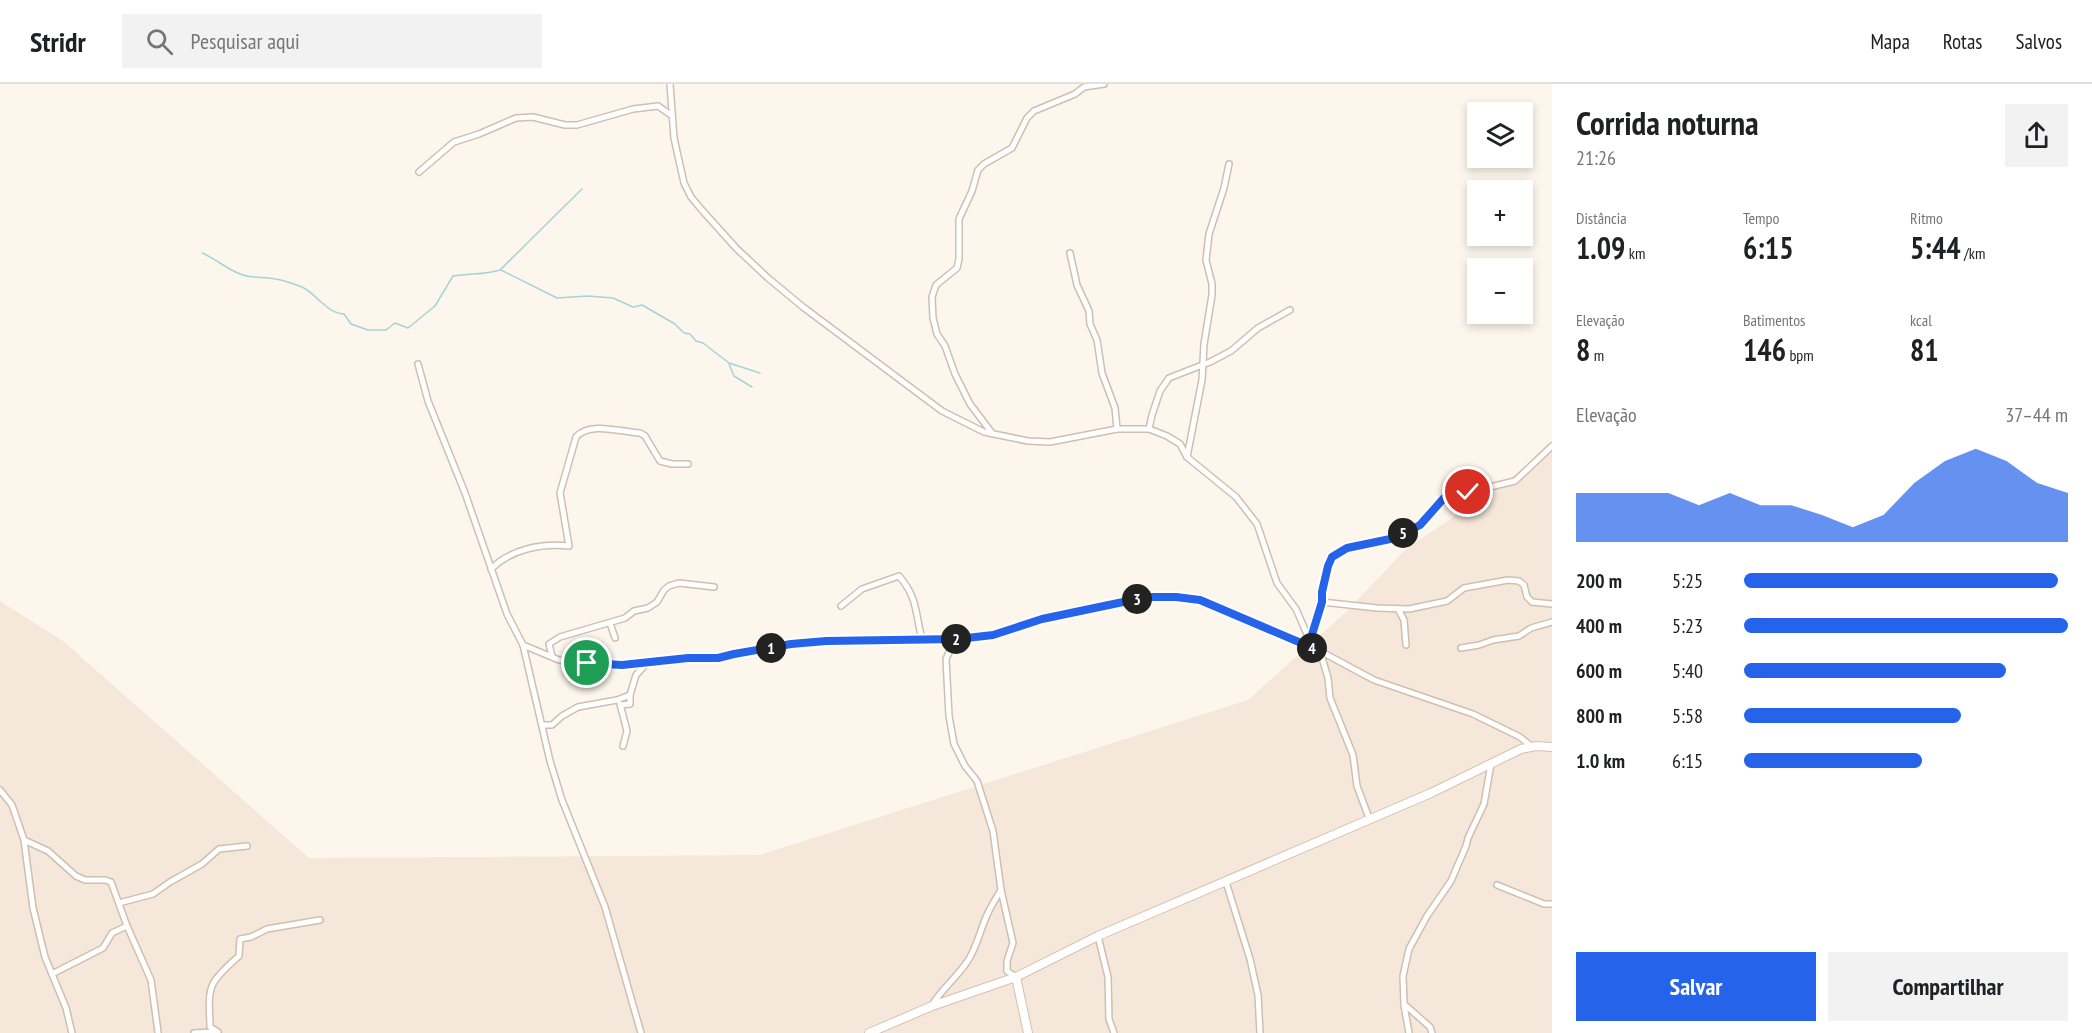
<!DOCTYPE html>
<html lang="pt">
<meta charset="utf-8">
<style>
:root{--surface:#fff;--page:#f2f2f2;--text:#202124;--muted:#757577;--line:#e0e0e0;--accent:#2563eb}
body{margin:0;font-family:"PT Sans Narrow",sans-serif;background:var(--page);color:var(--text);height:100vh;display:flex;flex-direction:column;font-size:22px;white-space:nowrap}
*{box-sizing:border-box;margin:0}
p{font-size:20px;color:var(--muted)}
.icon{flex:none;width:33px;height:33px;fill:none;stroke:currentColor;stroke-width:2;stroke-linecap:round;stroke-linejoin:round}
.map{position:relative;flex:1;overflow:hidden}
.panel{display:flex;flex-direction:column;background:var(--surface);width:540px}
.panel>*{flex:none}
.controls{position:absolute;left:1467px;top:18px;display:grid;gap:12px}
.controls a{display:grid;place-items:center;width:66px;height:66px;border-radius:0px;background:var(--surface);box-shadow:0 3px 9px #0003;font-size:30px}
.pin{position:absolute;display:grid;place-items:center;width:51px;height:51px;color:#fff;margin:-26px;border:3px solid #fff;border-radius:50%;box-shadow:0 2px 6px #0007}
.km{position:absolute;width:30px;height:30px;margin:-15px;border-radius:50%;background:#222;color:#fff;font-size:16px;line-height:30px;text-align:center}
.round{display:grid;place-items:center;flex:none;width:63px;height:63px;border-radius:0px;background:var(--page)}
.head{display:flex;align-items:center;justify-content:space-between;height:102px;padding:0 24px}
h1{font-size:33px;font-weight:700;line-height:45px}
.figures{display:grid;grid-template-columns:repeat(3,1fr);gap:9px;height:102px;padding:6px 24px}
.figures div{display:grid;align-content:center}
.figures b{font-size:30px;font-weight:700}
.figures small{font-size:16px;font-weight:400}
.figures p{font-size:16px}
.chart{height:168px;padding:12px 24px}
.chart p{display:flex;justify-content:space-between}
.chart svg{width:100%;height:108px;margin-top:6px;fill:var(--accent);opacity:.7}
.action{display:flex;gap:12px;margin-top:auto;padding:12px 24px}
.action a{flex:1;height:69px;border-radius:0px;background:var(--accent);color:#fff;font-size:24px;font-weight:700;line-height:69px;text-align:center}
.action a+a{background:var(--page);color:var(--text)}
ul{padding:0 24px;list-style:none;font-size:20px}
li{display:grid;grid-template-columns:96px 72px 1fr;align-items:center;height:45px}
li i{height:15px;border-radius:8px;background:var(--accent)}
header{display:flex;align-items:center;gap:36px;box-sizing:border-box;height:84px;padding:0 30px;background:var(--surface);border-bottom:2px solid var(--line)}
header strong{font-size:28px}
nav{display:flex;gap:33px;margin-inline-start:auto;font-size:21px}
.search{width:420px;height:54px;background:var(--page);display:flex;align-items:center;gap:15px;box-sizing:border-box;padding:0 21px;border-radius:0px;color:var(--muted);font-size:22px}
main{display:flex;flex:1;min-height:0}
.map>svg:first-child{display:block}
.residential{fill:#f5e8da}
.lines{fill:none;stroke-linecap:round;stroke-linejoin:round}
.stream{stroke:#a5d3da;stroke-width:1.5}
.street-casing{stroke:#d1beb0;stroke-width:8}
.secondary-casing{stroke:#d6c0b0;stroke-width:10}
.street{stroke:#fff;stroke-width:5}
.secondary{stroke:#fff;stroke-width:8}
.route-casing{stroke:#fff;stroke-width:12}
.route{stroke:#2563eb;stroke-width:8}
</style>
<header>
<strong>Stridr</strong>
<div class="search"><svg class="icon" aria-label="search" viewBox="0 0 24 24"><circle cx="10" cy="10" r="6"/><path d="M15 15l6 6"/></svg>Pesquisar aqui</div>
<nav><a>Mapa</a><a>Rotas</a><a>Salvos</a></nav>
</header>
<main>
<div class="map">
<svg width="1552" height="949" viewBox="0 0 1552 949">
<rect width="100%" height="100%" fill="#fdf6ec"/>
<path class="residential" d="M1552,366v583h-1552v-432l63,40 246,217 451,-3 488,-155 97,-87 61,-64z"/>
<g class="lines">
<g class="stream">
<path d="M202,169c15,6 25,17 41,22 10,3 22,2 32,4 9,1 19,5 27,8 15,7 24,26 42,27l7,10 17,6h18l9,-7 13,5 27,-22 18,-30c17,-3 32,-1 47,-6l82,-81"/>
<path d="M501,186l56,28 31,-2 25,2 20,9 9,-2 33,19 9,9 6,1 6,7 7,2 26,20 31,10"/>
<path d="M729,280l5,12 18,11"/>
</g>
<g class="street-casing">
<g id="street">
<path d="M670,0l4,54 10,45 7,14 10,12 35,39 32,30 35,29 139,104 42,21 44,9 22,1 67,-13h32l18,7 13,8 7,13 49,40 21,27 20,59 19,26 14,32 10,10 8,27 2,20 23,57 4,31 12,32"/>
<path d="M419,88l35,-30 25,-8 37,-16 17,-1 32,8h12l56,-16 25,-3 13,9"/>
<path d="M1070,169l7,32 12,26 1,13 7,16 5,33 13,35 2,21"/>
<path d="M418,280l10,37 37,92 42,121 16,31 27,116 12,39 43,107 36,126"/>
<path d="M1149,345l3,-14 8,-24 9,-13 41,-16 21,-11 27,-23 32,-18"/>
<path d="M992,349l-22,-29 -15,-30 -10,-28 -8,-12 -4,-16 -1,-21 4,-12 21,-17 2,-9v-40l13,-28 6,-21 6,-6 28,-16 15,-30 7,-7 41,-17 9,-7 20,-3"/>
<path d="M1187,373l15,-77 2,-36 8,-49v-11l-6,-24 3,-26 15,-46 5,-24"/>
<path d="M491,485c20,-20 51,-26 78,-23l-9,-53 16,-56c14,-16 45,-5 64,-4l5,3 15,25 12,3h16"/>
<path d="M1322,518l55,6 32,1 38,-8 17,-13 44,-8 11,1 5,4 3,12 5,5 20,2"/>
<path d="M841,522l21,-17 37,-13c19,22 16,37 23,63"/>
<path d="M1398,525l6,11 2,25"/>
<path d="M610,539l5,15"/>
<path d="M1310,557l12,-39v-10l5,-26 5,-9 15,-9 48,-10 25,-13 24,-27 71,-17 37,-35"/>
<path d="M523,561l36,15 63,5 66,-7h31l14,-4 19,-2 39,-8 35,-3 132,-2"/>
<path d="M1461,564l18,-3 14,-5 26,-4 12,-8 21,-6"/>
<path d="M552,572l-3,-12 11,-7 65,-19 9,-7 14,-3 9,-6 7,-12 5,-4 10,-3 35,4"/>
<path d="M630,611l6,-20 11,-12"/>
<path d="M620,620l7,27 -4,15"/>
<path d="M542,641h10l10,-9 16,-9 39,-7 13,-5v9l-9,1"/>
<path d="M0,706l12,15 12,35 24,11 28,25 9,4h20l6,2 16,44 24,54 7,52"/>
<path d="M24,756l9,68 12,49 21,51 6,25"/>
<path d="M1226,798l24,77 8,36 2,38"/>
<path d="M1497,801l47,19h8"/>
<path d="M119,819l34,-9 17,-12 32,-18 17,-15 28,-3"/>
<path d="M1098,852l10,41 1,42 5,14"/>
<path d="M52,890l51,-26 9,-15 15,-7"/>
<path d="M1016,893l-9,-6v-10l6,-18 -12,-53 -8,-59 -16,-50 -12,-15 -11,-22 -5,-28 -3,-57 6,-13 6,-7 35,-4 49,-16 105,-22h29l24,3 120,51 54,29 99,34 47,23 12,10"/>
<path d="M932,921c9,-15 25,-28 35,-43 10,-14 13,-32 20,-47 4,-9 9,-17 14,-25"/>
<path d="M1404,921l5,28"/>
<path d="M218,948l-8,-5c0,-13 -3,-31 3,-43 5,-10 17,-20 26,-28l1,-17 11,-2 16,-8 53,-9"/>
<path d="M194,949l22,-1"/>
<path d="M1432,949l-2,-6 -26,-23 -1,-28 6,-27 18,-33 24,-35 15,-35 2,-8 16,-34 7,-40"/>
</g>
</g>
<g class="secondary-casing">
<g id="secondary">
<path d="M1016,893l12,56"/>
<path d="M869,949l63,-27 84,-29 82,-41 333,-143 90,-44 15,-3 16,1"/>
</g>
</g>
<use href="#street" class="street"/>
<use href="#secondary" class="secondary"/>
</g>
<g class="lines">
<g class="route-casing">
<path id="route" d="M587,579l35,2 66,-7h30l16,-4 57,-10 35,-3 132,-2 35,-4 49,-16 105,-22h29l24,3 120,51 -10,-10 12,-39v-10l6,-26 4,-9 15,-9 48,-10 25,-13 24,-27 24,-6"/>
</g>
<use href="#route" class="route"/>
</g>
</svg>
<div class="controls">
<a><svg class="icon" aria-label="layers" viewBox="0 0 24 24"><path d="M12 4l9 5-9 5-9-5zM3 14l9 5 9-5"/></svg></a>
<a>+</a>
<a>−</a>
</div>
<div class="pin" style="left:587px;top:579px;background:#1e9e55"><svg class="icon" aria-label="arrive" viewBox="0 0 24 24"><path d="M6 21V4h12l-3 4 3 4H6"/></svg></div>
<div class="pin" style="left:1468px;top:408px;background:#d93025"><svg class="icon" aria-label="check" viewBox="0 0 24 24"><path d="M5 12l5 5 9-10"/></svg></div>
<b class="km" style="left:771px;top:564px">1</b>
<b class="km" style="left:956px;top:555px">2</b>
<b class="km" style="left:1137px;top:515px">3</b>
<b class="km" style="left:1312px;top:564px">4</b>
<b class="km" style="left:1403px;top:449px">5</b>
</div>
<section class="panel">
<div class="head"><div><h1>Corrida noturna</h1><p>21:26</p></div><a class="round"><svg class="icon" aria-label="share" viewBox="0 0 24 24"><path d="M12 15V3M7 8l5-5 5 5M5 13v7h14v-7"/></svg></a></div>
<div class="figures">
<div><p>Distância</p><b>1.09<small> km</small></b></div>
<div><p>Tempo</p><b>6:15</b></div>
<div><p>Ritmo</p><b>5:44<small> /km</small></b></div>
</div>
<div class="figures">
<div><p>Elevação</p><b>8<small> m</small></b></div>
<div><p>Batimentos</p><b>146<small> bpm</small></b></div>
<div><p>kcal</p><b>81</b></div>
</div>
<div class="chart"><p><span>Elevação</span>37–44 m</p>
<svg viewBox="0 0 160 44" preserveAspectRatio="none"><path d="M0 44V24L10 24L20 24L30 24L40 29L50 24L60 29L70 29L80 33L90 38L100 33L110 20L120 11L130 6L140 11L150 20L160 24V44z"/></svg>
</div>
<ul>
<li><b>200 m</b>5:25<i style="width:97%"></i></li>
<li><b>400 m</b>5:23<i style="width:100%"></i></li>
<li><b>600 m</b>5:40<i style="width:81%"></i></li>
<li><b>800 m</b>5:58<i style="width:67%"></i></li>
<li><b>1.0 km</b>6:15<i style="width:55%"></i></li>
</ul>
<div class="action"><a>Salvar</a><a>Compartilhar</a></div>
</section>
</main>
